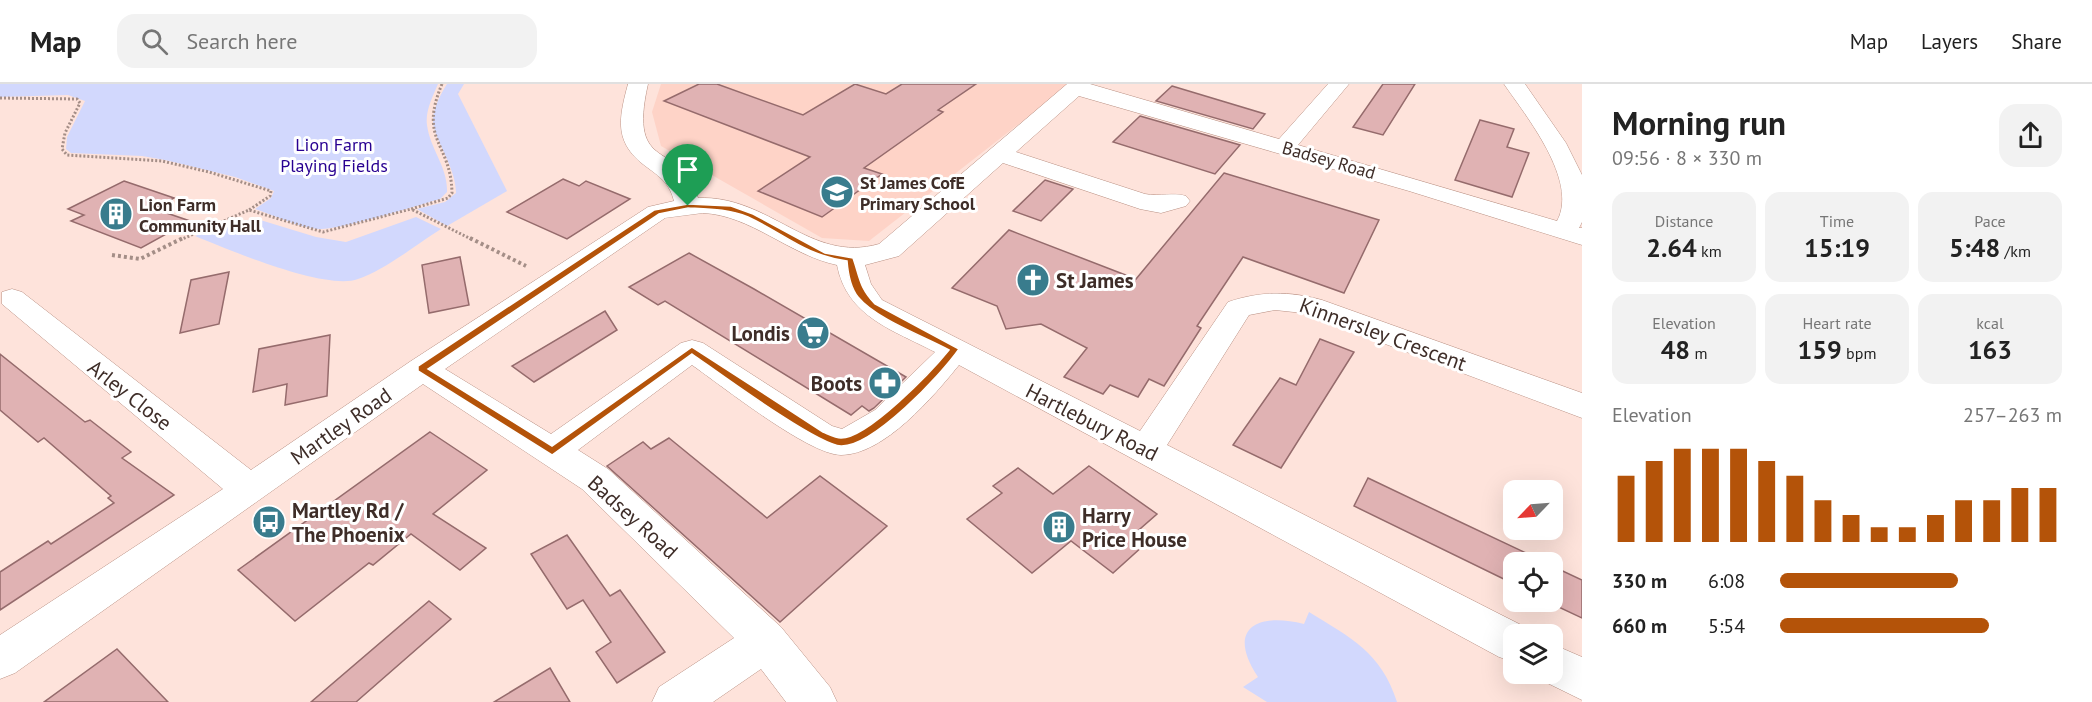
<!DOCTYPE html>
<meta charset="utf-8">
<style>
:root{--surface:#fff;--page:#f2f2f2;--text:#222;--muted:#767676;--line:#e0e0e0;--accent:#b45309}
body{margin:0;font-family:"PT Sans",sans-serif;background:var(--page);color:var(--text);height:100vh;display:flex;flex-direction:column;font-size:22px;white-space:nowrap}
*{box-sizing:border-box;margin:0}
p{font-size:20px;color:var(--muted)}
.icon{flex:none;width:33px;height:33px;fill:none;stroke:currentColor;stroke-width:2;stroke-linecap:round;stroke-linejoin:round}
.map{position:relative;flex:1;overflow:hidden}
.panel{display:flex;flex-direction:column;background:var(--surface);width:510px}
.panel>*{flex:none}
.needle{width:39px;rotate:245deg}
.tools{position:absolute;left:1503px;top:396px;display:grid;gap:12px}
.tools a{display:grid;place-items:center;width:60px;height:60px;border-radius:12px;background:var(--surface);box-shadow:0 6px 24px #0002;font-size:30px}
.pin{position:absolute;display:grid;place-items:center;width:51px;height:51px;color:#fff;margin:-62px -26px;border-radius:50% 50% 50% 0;rotate:-45deg;box-shadow:0 0 6px #0007}
.pin .icon{rotate:45deg}
.round{display:grid;place-items:center;flex:none;width:63px;height:63px;border-radius:18px;background:var(--page)}
.head{display:flex;align-items:center;justify-content:space-between;height:102px;padding:0 30px}
h1{font-size:33px;font-weight:700;line-height:45px}
.figures{display:grid;grid-template-columns:repeat(3,1fr);gap:9px;height:102px;padding:6px 30px}
.figures div{display:grid;align-content:center;border-radius:15px;background:var(--page);text-align:center}
.figures b{font-size:26px;font-weight:700}
.figures small{font-size:16px;font-weight:400}
.figures p{font-size:16px}
.chart{height:168px;padding:12px 30px}
.chart p{display:flex;justify-content:space-between}
.chart svg{width:100%;height:108px;margin-top:6px;stroke:var(--accent);stroke-width:6}
ul{padding:0 30px;list-style:none;font-size:20px}
li{display:grid;grid-template-columns:96px 72px 1fr;align-items:center;height:45px}
li i{height:15px;border-radius:8px;background:var(--accent)}
header{display:flex;align-items:center;gap:36px;box-sizing:border-box;height:84px;padding:0 30px;background:var(--surface);border-bottom:2px solid var(--line)}
header strong{font-size:28px}
nav{display:flex;gap:33px;margin-inline-start:auto;font-size:21px}
.search{width:420px;height:54px;background:var(--page);display:flex;align-items:center;gap:15px;box-sizing:border-box;padding:0 21px;border-radius:18px;color:var(--muted);font-size:22px}
main{display:flex;flex:1;min-height:0}
.map>svg:first-child{display:block}
.built{fill:#fed3c7}
.green{fill:#d2d8fd}
.building{fill:#e0b2b3;stroke:#956b6c;stroke-width:1.5}
.lines{fill:none;stroke-linecap:round;stroke-linejoin:round}
.minor-casing{stroke:#b99083;stroke-width:1}
.path-far1{stroke:#a48e87;stroke-width:3;stroke-dasharray:2 2;stroke-linecap:butt}
.path{stroke:#a48e87;stroke-width:4;stroke-dasharray:3 3;stroke-linecap:butt}
.minor{fill:#fff;fill-rule:evenodd}
.route{fill:#b45309;stroke:#fff;stroke-width:1.5;fill-rule:evenodd}
.labels{text-anchor:middle;dominant-baseline:central;stroke-width:6;stroke-linejoin:round;paint-order:stroke}
.far-park-label{font-size:18px;fill:#280091;stroke:#fff}
.far-street-label{font-size:18px;fill:#3e2d28;stroke:#fff}
.far-poi-label{font-size:18px;font-weight:bold;fill:#3e2d28;stroke:#fff;text-anchor:start}
.poi-label{font-size:21px;font-weight:bold;fill:#3e2d28;stroke:#fff;text-anchor:start}
.street-label{font-size:21px;fill:#3e2d28;stroke:#fff}
</style>
<header>
<strong>Map</strong>
<div class="search"><svg class="icon" aria-label="search" viewBox="0 0 24 24"><circle cx="10" cy="10" r="6"/><path d="M15 15l6 6"/></svg>Search here</div>
<nav><a>Map</a><a>Layers</a><a>Share</a></nav>
</header>
<main>
<div class="map">
<svg width="1582" height="618" viewBox="0 0 1582 618">
<rect width="100%" height="100%" fill="#fee3db"/>
<path class="built" d="M661,0h409l-201,157 -47,-3 -161,-92 -9,-34z"/>
<g class="green">
<path d="M0,0h438c-5,12 -13,27 -11,41 3,24 21,42 20,67l-7,7c-24,7 -102,32 -123,30 -20,-2 -43,-14 -62,-20l16,-11 3,-7 -39,-14 -70,-17 -23,-4 -71,-3 -5,-4 1,-12 18,-36 -17,-6 -68,2z"/>
<path d="M447,0h17l-6,10 49,97 -60,35 -30,-17 28,-7 11,-9c0,-27 -23,-54 -23,-73 0,-11 8,-27 14,-36z"/>
<path d="M416,133l25,12c-24,15 -56,41 -83,50 -32,12 -129,-29 -163,-43l31,-13 31,-4 59,18 30,5z"/>
<path d="M1309,528c42,26 72,40 88,90h-130l-24,-15 15,-10c-32,-48 -2,-65 46,-53z"/>
</g>
<g class="building">
<path d="M699,0h18l86,31 52,-31 31,10 16,-10h74l-38,26 5,2 -79,56 18,6 -60,43 -64,-26 52,-34 -146,-56z"/>
<path d="M1383,0h32l-32,51 -30,-8z"/>
<path d="M1172,2l93,28 -12,15 -97,-28z"/>
<path d="M1140,32l100,29 -25,29 -102,-32z"/>
<path d="M1480,36l34,9 -7,18 22,6 -17,44 -57,-17z"/>
<path d="M1224,89l155,47 -35,73 -101,-36 -46,69 4,2 -37,58 -15,-7 -11,18 -28,-12 -7,9 -39,-17 23,-29 -46,-24 -35,5 -9,-23 -45,-18 57,-58 127,49z"/>
<path d="M563,95l16,7 7,-5 44,18 -63,40 -60,-27z"/>
<path d="M1045,96l28,9 -32,32 -28,-10z"/>
<path d="M124,97l50,17 -19,11 35,12 -49,27 -70,-27 13,-6 -16,-6z"/>
<path d="M689,169l65,36 152,88 -32,31 -5,3 -7,-5 -11,9 -186,-114 -7,4 -29,-18z"/>
<path d="M460,173l9,48 -40,8 -7,-48z"/>
<path d="M229,188l-10,52 -39,9 11,-53z"/>
<path d="M605,227l12,19 -83,52 -22,-16z"/>
<path d="M330,251l-3,61 -42,9 2,-21 -34,8 6,-43z"/>
<path d="M1320,255l34,13 -73,116 -48,-23 47,-67 16,7z"/>
<path d="M0,270l85,68 5,-2 41,32 -9,6 52,37 -174,115v-38l48,-31 3,3 63,-41 -6,-5 3,-2 -67,-58 -6,4 -38,-32z"/>
<path d="M430,348l57,38 -54,44 53,34 -26,22 -49,-36 -38,31 -4,-2 -74,58 -57,-51z"/>
<path d="M669,354l98,80 53,-42 67,50 -107,96 -173,-156 36,-24 8,7z"/>
<path d="M1089,382l68,48 -25,22 12,9 -31,28 -42,-32 -39,32 -65,-54 35,-26 -9,-7 25,-18 35,26z"/>
<path d="M1368,394l88,42 89,42h-31v22l-160,-78z"/>
<path d="M567,451l43,61 10,-6 45,62 -48,31 -21,-31 15,-10 -28,-42 -16,9 -36,-55z"/>
<path d="M1552,482l30,14v38l-34,-16h4z"/>
<path d="M429,517l22,18 -95,83h-45z"/>
<path d="M117,565l51,53h-124z"/>
<path d="M550,584l20,34h-76z"/>
</g>
<g class="lines">
<g class="minor-casing">
<g id="minor">
<path d="M628,0h20c-21,92 33,54 50,114 72,-3 112,66 181,46l188,-160h23l189,55 49,-55h21l-51,61 259,76c22,-40 -31,-105 -53,-137h21l41,59 16,32v47l-3,6h3v17l-173,-54 -330,-95 -63,56 129,42c16,3 27,-2 41,2l4,5 -4,5 -25,7 -21,-4 -137,-46 -104,93 -34,9 6,19 11,16 258,131 88,-129c33,-11 61,-11 94,-2l260,93v25l-279,-105 -28,-3 -26,5 -82,130 362,184 3,5h-18v28l-15,-5 -540,-292c-25,31 -75,90 -118,90 -32,0 -119,-69 -149,-90l-114,85 30,19 173,158 49,60 7,15h-51l-25,-33 -48,33h-61l7,-15 75,-49 -152,-149 -159,-105 -408,289 -15,6v-44l223,-146 -221,-185v-12l10,-3 10,3 229,178 160,-109 237,-154 26,-6c-4,-16 -12,-23 -26,-33 -34,-24 -30,-47 -20,-84zM703,129c48,2 86,42 134,52 10,52 56,65 98,87l-60,58 -33,19 -10,-3 -129,-83 -11,-3 -11,3 -130,91 -106,-65 220,-151z"/>
<path d="M1552,560l30,13v43l-45,-22 -3,-4h18z"/>
</g>
</g>
<g class="path-far1">
<path d="M442,0c-24,57 9,58 10,109l-4,5 -37,11 62,31"/>
<path d="M0,14l77,1 3,4 -15,30 -3,16 5,6 95,6 47,11 62,19 -1,5 -21,14"/>
<path d="M180,156l69,-30 74,22 88,-23"/>
</g>
<g class="path">
<path d="M470,154l56,28"/>
<path d="M112,171l28,4 43,-21"/>
</g>
<use href="#minor" class="minor"/>
</g>
<path class="route" d="M688,120l43,2 22,8 72,39 28,5c7,20 6,29 22,46l84,45c-18,26 -86,98 -118,97 -24,-1 -123,-74 -149,-92l-140,101 -134,-84v-5l236,-156zM688,124c21,1 41,1 60,9 37,17 56,38 99,44 1,13 3,26 11,36 18,22 65,39 91,53 -17,21 -81,88 -108,88 -5,0 -13,-4 -18,-6l-131,-85 -140,99 -124,-77 231,-155z"/>
<defs>
<g id="school-disc" transform="scale(1.725)"><circle r="9.5" fill="#397c8d" stroke="#fff"/><path d="M0-5L7-2L0 1L-7-2ZM-4 1L0 2.5L4 1V4Q0 6-4 4Z" fill="#fff"/></g>
<g id="building-disc" transform="scale(1.725)"><circle r="9.5" fill="#397c8d" stroke="#fff"/><path d="M-4-6H4V6H1V3H-1V6H-4ZM-2.5-4.3h1.7v1.8h-1.7ZM.8-4.3h1.7v1.8H.8ZM-2.5-1h1.7V.8h-1.7ZM.8-1h1.7V.8H.8Z" fill="#fff"/></g>
<g id="church-disc" transform="scale(1.725)"><circle r="9.5" fill="#397c8d" stroke="#fff"/><path d="M-1.2-6h2.4v3.5h3.3v2.4h-3.3V6h-2.4V-.1h-3.3v-2.4h3.3Z" fill="#fff"/></g>
<g id="supermarket-disc" transform="scale(1.725)"><circle r="9.5" fill="#397c8d" stroke="#fff"/><path d="M-6-5.5h2.5l.6 2H6L4.5 2H-2.5L-4.4-4H-6ZM-1.5 3.2a1.3 1.3 0 1 0 .1 0ZM3 3.2a1.3 1.3 0 1 0 .1 0Z" fill="#fff"/></g>
<g id="pharmacy-disc" transform="scale(1.725)"><circle r="9.5" fill="#397c8d" stroke="#fff"/><path d="M-2-6h4v4h4v4h-4v4h-4v-4h-4v-4h4Z" fill="#fff"/></g>
<g id="bus-disc" transform="scale(1.725)"><circle r="9.5" fill="#397c8d" stroke="#fff"/><path d="M-5-6H5V4H4V6H2V4H-2V6H-4V4H-5ZM-3.5-4V0h7V-4ZM-3.5 1.2v1.5H-2V1.2ZM2 1.2v1.5H3.5V1.2Z" fill="#fff"/></g>
</defs>
<g fill-rule="evenodd">
<use href="#school-disc" x="837" y="108"/>
<use href="#building-disc" x="116" y="130"/>
<use href="#church-disc" x="1033" y="196"/>
<use href="#supermarket-disc" x="813" y="249"/>
<use href="#pharmacy-disc" x="885" y="299"/>
<use href="#bus-disc" x="269" y="438"/>
<use href="#building-disc" x="1059" y="443"/>
</g>
<g class="labels">
<g class="far-park-label">
<text x="334" y="60">Lion Farm<tspan x="334" dy="21">Playing Fields</tspan></text>
</g>
<g class="far-street-label">
<text transform="translate(1329 76) rotate(16)">Badsey Road</text>
</g>
<g class="far-poi-label">
<text x="860" y="98">St James CofE<tspan x="860" dy="21">Primary School</tspan></text>
<text x="139" y="120">Lion Farm<tspan x="139" dy="21">Community Hall</tspan></text>
</g>
<g class="poi-label">
<text x="1056" y="196">St James</text>
<text x="790" y="249" text-anchor="end">Londis</text>
<text x="862" y="299" text-anchor="end">Boots</text>
<text x="292" y="426">Martley Rd /<tspan x="292" dy="24">The Phoenix</tspan></text>
<text x="1082" y="431">Harry<tspan x="1082" dy="24">Price House</tspan></text>
</g>
<g class="street-label">
<text transform="translate(1383 250) rotate(20)">Kinnersley Crescent</text>
<text transform="translate(130 311) rotate(38)">Arley Close</text>
<text transform="translate(1092 338) rotate(27)">Hartlebury Road</text>
<text transform="translate(341 342) rotate(-35)">Martley Road</text>
<text transform="translate(633 433) rotate(42)">Badsey Road</text>
</g>
</g>
</svg>
<div class="tools">
<a><svg class="needle" viewBox="-14 -14 28 28"><path d="M0-13l5 13h-10z" fill="#e53935"/><path d="M0 13l5-13h-10z" fill="#767676"/></svg></a>
<a><svg class="icon" aria-label="locate" viewBox="0 0 24 24"><circle cx="12" cy="12" r="6"/><path d="M12 2v4M12 18v4M2 12h4M18 12h4"/></svg></a>
<a><svg class="icon" aria-label="layers" viewBox="0 0 24 24"><path d="M12 4l9 5-9 5-9-5zM3 14l9 5 9-5"/></svg></a>
</div>
<div class="pin" style="left:688px;top:122px;background:#1e9e55"><svg class="icon" aria-label="arrive" viewBox="0 0 24 24"><path d="M6 21V4h12l-3 4 3 4H6"/></svg></div>
</div>
<section class="panel">
<div class="head"><div><h1>Morning run</h1><p>09:56 · 8 × 330 m</p></div><a class="round"><svg class="icon" aria-label="share" viewBox="0 0 24 24"><path d="M12 15V3M7 8l5-5 5 5M5 13v7h14v-7"/></svg></a></div>
<div class="figures">
<div><p>Distance</p><b>2.64<small> km</small></b></div>
<div><p>Time</p><b>15:19</b></div>
<div><p>Pace</p><b>5:48<small> /km</small></b></div>
</div>
<div class="figures">
<div><p>Elevation</p><b>48<small> m</small></b></div>
<div><p>Heart rate</p><b>159<small> bpm</small></b></div>
<div><p>kcal</p><b>163</b></div>
</div>
<div class="chart"><p><span>Elevation</span>257–263 m</p>
<svg viewBox="0 0 160 44" preserveAspectRatio="none"><path d="M5 44V17M15 44V11M25 44V6M35 44V6M45 44V6M55 44V11M65 44V17M75 44V27M85 44V33M95 44V38M105 44V38M115 44V33M125 44V27M135 44V27M145 44V22M155 44V22"/></svg>
</div>
<ul>
<li><b>330 m</b>6:08<i style="width:63%"></i></li>
<li><b>660 m</b>5:54<i style="width:74%"></i></li>
</ul>
</section>
</main>
